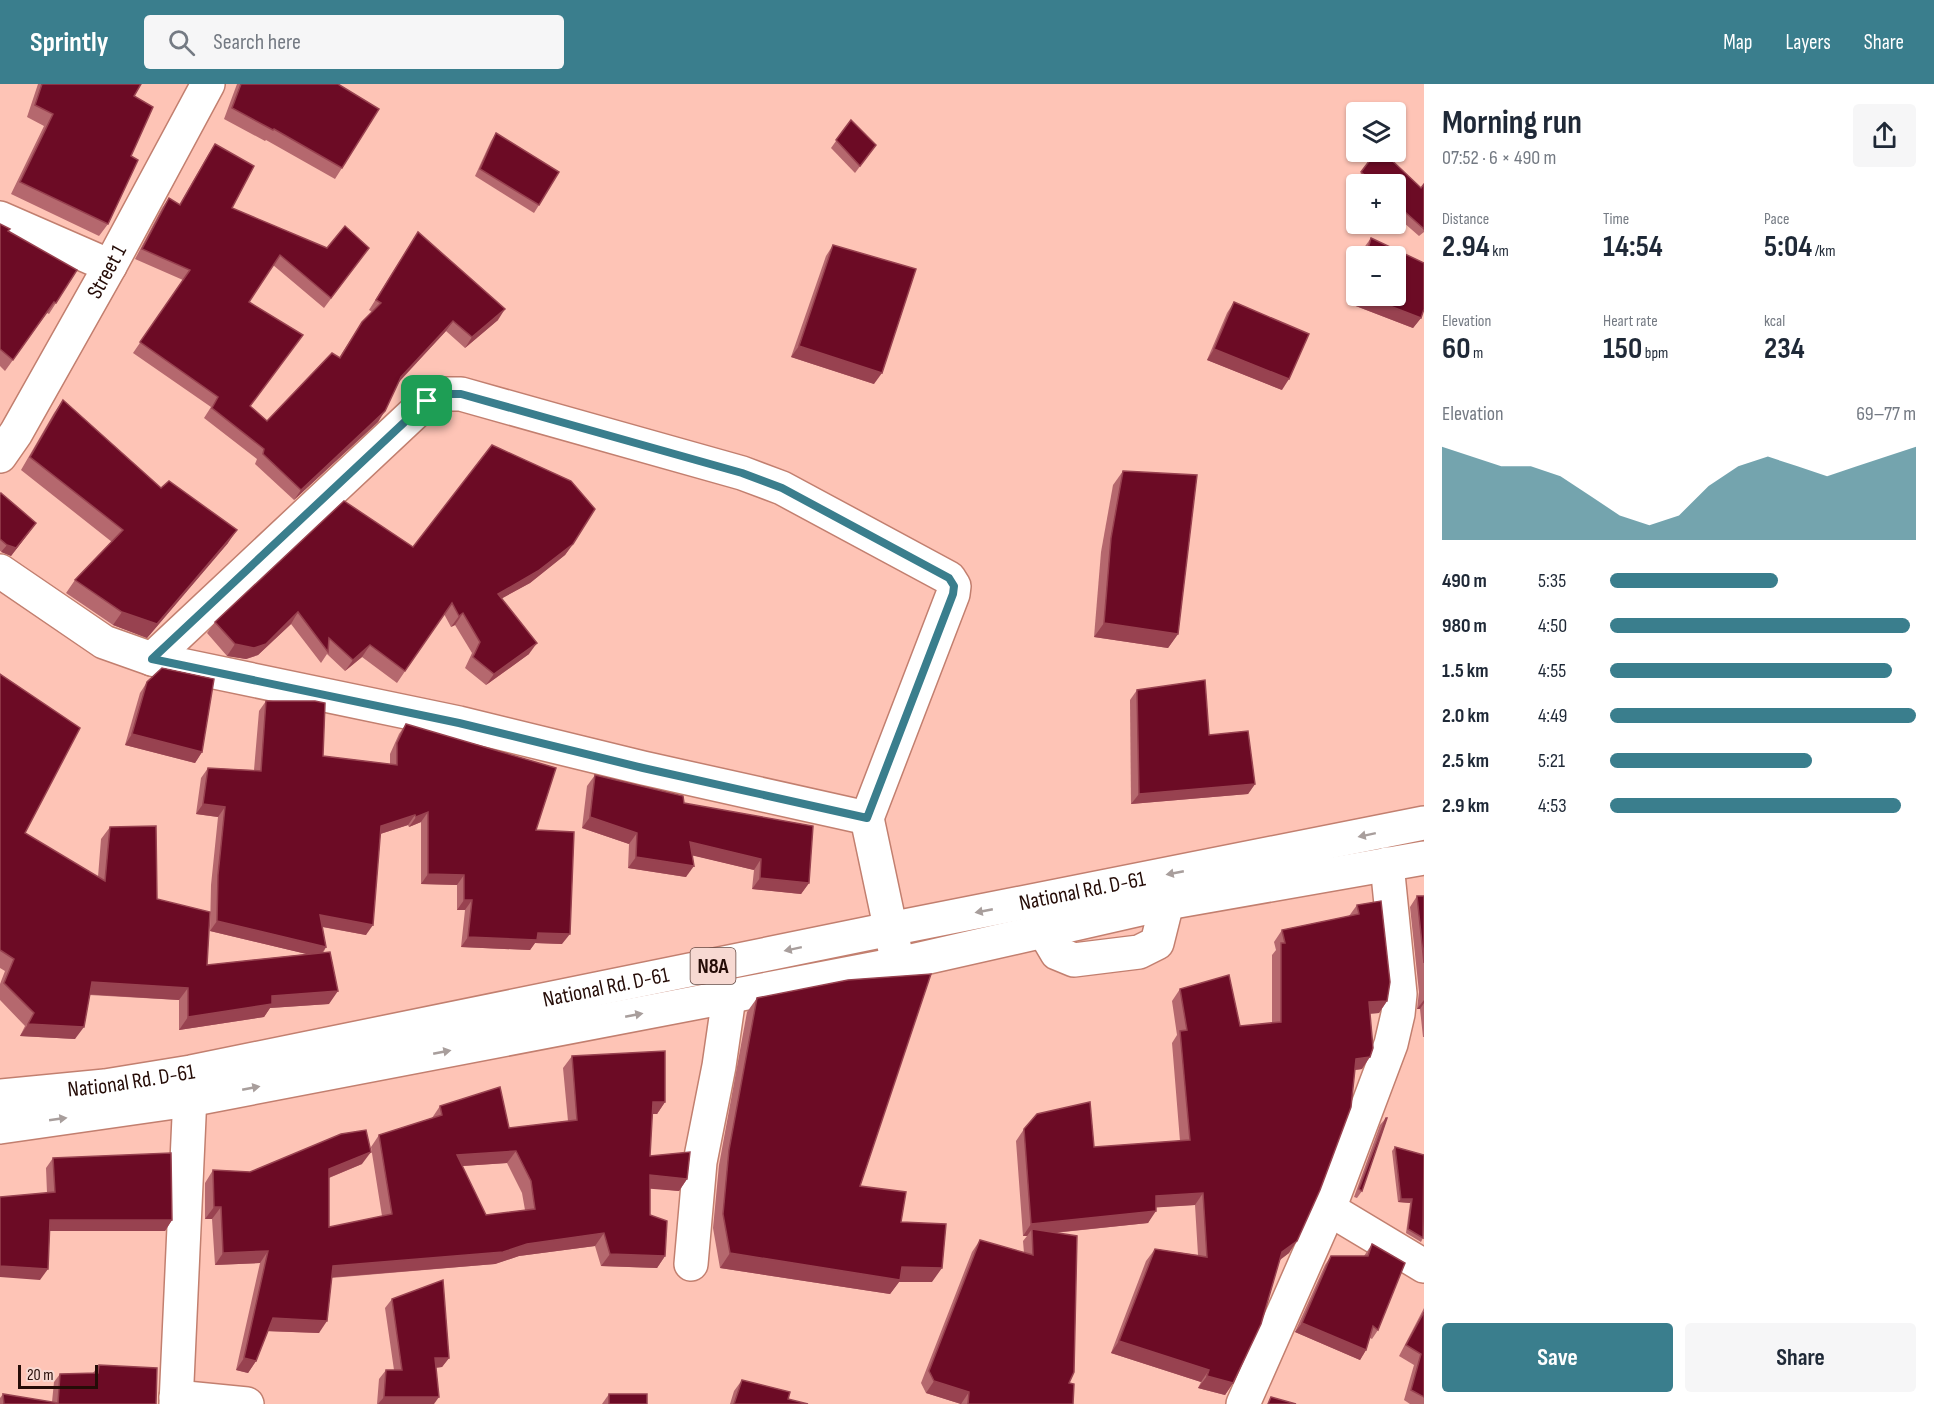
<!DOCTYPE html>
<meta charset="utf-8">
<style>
:root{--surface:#fff;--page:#f6f6f7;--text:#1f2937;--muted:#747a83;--accent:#3a7e8d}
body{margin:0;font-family:"Sofia Sans Condensed",sans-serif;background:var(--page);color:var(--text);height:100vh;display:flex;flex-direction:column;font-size:22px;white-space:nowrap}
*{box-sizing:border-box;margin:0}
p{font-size:20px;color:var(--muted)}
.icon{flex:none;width:33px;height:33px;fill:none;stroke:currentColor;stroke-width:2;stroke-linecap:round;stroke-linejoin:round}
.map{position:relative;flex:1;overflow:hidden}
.side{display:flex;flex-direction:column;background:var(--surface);width:510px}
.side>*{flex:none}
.buttons{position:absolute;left:1346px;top:18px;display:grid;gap:12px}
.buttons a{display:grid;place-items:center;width:60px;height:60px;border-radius:6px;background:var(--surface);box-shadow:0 2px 4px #0004;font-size:30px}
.scale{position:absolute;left:18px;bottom:15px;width:80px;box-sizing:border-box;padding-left:6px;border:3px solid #250c07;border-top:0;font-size:16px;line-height:21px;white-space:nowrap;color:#250c07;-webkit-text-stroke:4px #f7d9d2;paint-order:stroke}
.pin{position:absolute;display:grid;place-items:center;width:51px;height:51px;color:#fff;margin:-26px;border-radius:12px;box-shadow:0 3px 9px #0006}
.round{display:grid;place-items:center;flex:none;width:63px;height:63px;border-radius:6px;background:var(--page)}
.headline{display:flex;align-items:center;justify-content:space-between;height:102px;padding:0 18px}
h1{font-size:33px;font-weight:700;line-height:45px}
.stats{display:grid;grid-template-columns:repeat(3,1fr);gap:9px;height:102px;padding:6px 18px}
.stats div{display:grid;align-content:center}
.stats b{font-size:30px;font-weight:700}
.stats small{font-size:16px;font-weight:400}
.stats p{font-size:16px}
.chart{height:168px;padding:12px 18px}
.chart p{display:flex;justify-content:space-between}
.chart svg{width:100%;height:108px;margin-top:6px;fill:var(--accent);opacity:.7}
.primary-button{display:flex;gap:12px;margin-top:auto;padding:12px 18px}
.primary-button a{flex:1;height:69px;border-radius:6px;background:var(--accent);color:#fff;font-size:24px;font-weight:700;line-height:69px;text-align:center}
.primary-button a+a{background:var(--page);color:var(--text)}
ul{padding:0 18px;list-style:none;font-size:20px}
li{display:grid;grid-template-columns:96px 72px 1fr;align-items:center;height:45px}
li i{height:15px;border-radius:8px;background:var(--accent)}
header{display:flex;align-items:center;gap:36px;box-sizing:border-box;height:84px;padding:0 30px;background:var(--accent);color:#fff}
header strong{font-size:28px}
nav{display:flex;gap:33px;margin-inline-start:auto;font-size:21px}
.search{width:420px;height:54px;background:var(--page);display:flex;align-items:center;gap:15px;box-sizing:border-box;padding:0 21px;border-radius:6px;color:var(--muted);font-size:22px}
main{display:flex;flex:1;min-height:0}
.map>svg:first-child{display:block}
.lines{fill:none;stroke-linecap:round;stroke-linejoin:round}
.minor-casing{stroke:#c27f6f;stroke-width:36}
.highway-casing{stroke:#c27f6f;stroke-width:36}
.minor{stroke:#fff;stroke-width:33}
.highway{stroke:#fff;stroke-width:33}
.wall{fill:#b5686e;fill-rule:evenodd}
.shaded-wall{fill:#984250}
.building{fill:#6c0b25;stroke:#984250;stroke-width:1.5;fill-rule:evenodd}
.oneway{fill:#a89e9c}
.route-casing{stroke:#fff;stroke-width:12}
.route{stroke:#3a7e8d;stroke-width:8}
.labels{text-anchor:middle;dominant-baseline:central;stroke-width:6;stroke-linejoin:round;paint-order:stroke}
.shield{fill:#f7d9d2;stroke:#644a44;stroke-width:1.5}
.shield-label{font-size:21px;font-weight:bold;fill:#250c07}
.street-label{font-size:22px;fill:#250c07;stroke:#f7d9d2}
</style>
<header>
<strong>Sprintly</strong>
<div class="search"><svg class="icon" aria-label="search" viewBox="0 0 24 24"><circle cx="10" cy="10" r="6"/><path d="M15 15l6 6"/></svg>Search here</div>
<nav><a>Map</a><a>Layers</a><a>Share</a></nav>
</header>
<main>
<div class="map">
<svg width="1424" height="1320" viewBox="0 0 1424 1320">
<rect width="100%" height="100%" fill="#fec4b6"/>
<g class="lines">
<g class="minor-casing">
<g id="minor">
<path d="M0,134l110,48"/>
<path id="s1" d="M0,372l16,-23 94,-167 98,-182"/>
<path d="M0,487l104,71 48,17 307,64 184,45 224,50 31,146"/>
<path d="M152,575l275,-258 15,-7h19l281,79 40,15 167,90 5,8 -1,8 -86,224"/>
<path d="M1044,847l13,22 17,7 65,-8 18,-9 10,-40"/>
<path d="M1329,1125l95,57"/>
<path d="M691,1180l9,-102 19,-96 10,-69"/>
<path d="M176,1313l71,7"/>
<path d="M176,1320l15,-331"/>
<path d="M1243,1320l86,-195 62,-165 7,-30 2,-20 -13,-130"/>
</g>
</g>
<g class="highway-casing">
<g id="highway">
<path id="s2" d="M0,1012l105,-10 86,-14 699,-143 534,-106"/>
<path d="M0,1043l189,-27 709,-136 269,-61 257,-45"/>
</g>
</g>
<use href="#minor" class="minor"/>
<use href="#highway" class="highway"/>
</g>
<g class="wall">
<path d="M38,0h103l-7,12 -3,60 -23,68 -9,12 -88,-42 33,-68 -17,-9z"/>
<path d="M237,0h101l4,84 -7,11 -69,-39 -1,1 -41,-22z"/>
<path d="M851,36l25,25 -21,28 -24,-25z"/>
<path d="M496,49l43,72 -5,8 -59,-37 16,-35z"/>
<path d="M215,60l17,64 95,40h42l-45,60 -51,-43 -24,37 1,104 17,15 72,-63 23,-36 10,-10 -3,-2 49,-78 80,88 -33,28 -19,-17 -47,51 -21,40 -84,78 -39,-36 2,-5 -53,-41 7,-11 -78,-54 50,-73 -48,-21 27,-51 7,-10 10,7 29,-50z"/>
<path d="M1376,68l45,36 3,-4v48l-5,4 -24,-21v-31h-34l-5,-4z"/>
<path d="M0,140l8,7 48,72 -7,11 -2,-1 -42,58 -5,-5z"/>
<path d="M1371,154l53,25v46l-3,9 -8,10 -65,-25 8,-29v22h39v-40h-34l2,-7z"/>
<path d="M833,161l41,139 -83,-27 35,-101z"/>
<path d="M1234,218l48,88 -75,-30 20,-47z"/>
<path d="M63,316l98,88 67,55 -81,95 -34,-13 -47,-32 9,-13 37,-38 -91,-72 33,-57z"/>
<path d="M1123,387l55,163 -10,14 -74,-11 7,-85 12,-67z"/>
<path d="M0,410l31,36 -20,26 -11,-5z"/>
<path d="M573,460l-8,11 -35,28 -28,15 27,56 -43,31 -21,-17 7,-15 -17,-28 -4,2 -7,-13 -47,69 -35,-26 -17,14 -18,-17 -6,9 -30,-39 -33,31 -12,4 -19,-3 -20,-23 8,-11 198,-75z"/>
<path d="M0,590l25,159 73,44 3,-38 9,-12 47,72 50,66 100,-11 -97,-23 1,-46 7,-68 -22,-3 5,-36 7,-10 46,2 5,-59 7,-10 57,55 67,8v-10l9,-20 7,-10 130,106 26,114 -27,-1 -5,7 -69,-3 4,-37h-8v-25l-36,-1v-62l-12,5 -1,-2 -28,9 -14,101 -44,-8 4,20 -3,6 6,51 -59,4 -6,9 -85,13v-30l-90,-5 -14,44 -55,-3 5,-10 -25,-26v-16l5,-13 -5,-3z"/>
<path d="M147,598l55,70 -7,11 -70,-18 15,-52z"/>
<path d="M1137,606l72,45 46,49 -7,10 -117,10 -1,-104z"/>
<path d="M595,691l89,28 125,80 -8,11 -49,-5 2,-19 -62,-15 -6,22 -58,-9 1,-24 -47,-16 5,-42z"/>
<path d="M1417,812h7v141h-1l-3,-28h-3l2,-17 -9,-85z"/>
<path d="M1357,821l30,96 -8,12 -9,1 -8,55 -7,1 -66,183 -9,7 -47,123 -8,12 -27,-7 3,-6 -90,-29 35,-92 9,-12 43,6 -3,-50 -39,2 -8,16 -94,10 15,150 4,21h-112l-35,-11 -5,-10 51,-131 8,-12 44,13 -1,-12 4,-5h-4l-7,-95 8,-12 70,18 86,-6 -8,-98 5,-8 -5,-34 8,-12 60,37 32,-3v-68l4,-5 -2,-8 8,-12 67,-14z"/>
<path d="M757,914l103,188 41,36 31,60h-33l-9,12 -170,-26 -7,-40 6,-63 28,-153z"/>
<path d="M572,972l93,46 -8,12h-5l-2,42 37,23 -8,12 -29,-3v27l15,41 -8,12 -56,-2 -6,-20 -76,10 -24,8 -164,14 -12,55 -51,-2 -12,30 -8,12 -12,-3 24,-107 -45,2 -3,-46h-7v-36l8,-13 37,2 112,-8 -33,14v49l53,-11 -11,-69 8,-12 53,-17 8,-12 69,22 59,-7 -5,-53zM507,1079l15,30 3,17 -39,5 -24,-49z"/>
<path d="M1386,1034l-24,73 -5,7 -3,-1 26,-72z"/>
<path d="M1395,1063l29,8 -1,83 -2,4 -15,-9 4,-30 -12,-1 -6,-51z"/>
<path d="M53,1074l119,62 -7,11h-116l-9,49 7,-87 -1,-25z"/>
<path d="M1372,1160l6,86 -6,9 -2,-1 -4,12 -6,10 -65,-28 30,-67 6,-9h33z"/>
<path d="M392,1215l57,59 -7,9 -6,1 -2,36h-57l2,-25 7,-9h8l-9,-62z"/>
<path d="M1424,1224v96h-14l-6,-4 10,-35 -15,-9z"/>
<path d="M99,1281l57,39h-156v-6l3,-4 49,8 2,-20 6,-8 33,-1z"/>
<path d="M742,1296l46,19 20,5h-78l4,-13z"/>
<path d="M609,1310l38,10h-45z"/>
</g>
<g class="shaded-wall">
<path d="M1355,208l1,4h8l57,22 -8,10 -65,-25z"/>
<path d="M505,225l-7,11 -33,28 7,-11z"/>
<path d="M453,237l-7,10 -52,56 7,-10z"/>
<path d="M799,262l83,27 -8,11 -83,-27z"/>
<path d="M1214,265l75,30 -7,11 -75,-30z"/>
<path d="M385,327l-7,11 -84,78 7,-10z"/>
<path d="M36,439l-25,33 -10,-4 6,-7z"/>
<path d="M237,446l-9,13 -81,95 -34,-13 9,-13z"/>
<path d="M573,460l-8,11 -35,28 -40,22 8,-11z"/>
<path d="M298,528l-7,12 -33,31 -12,4 -19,-3 8,-12z"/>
<path d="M463,529l-8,12 -4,2 8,-11z"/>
<path d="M1104,539l74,11 -10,14 -74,-11z"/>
<path d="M537,559l-8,11 -43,31 8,-11z"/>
<path d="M370,561l-8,12 -17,14 8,-11z"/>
<path d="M132,650l70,18 -7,11 -70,-18z"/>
<path d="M1255,700l-7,10 -117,10 8,-10z"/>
<path d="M203,720l22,3 -7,10 -22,-3z"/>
<path d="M428,728l-7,10 -12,5 7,-10z"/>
<path d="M415,731l-7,10 -34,11 7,-10z"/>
<path d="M590,733l47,16 -8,11 -47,-16z"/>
<path d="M690,758l71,17 -7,11 -72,-17z"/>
<path d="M636,773l58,9 -8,11 -58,-9z"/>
<path d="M428,790l36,1 -7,10 -36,-1z"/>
<path d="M760,794l49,5 -8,11 -49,-5z"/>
<path d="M464,816h8l-7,10h-8z"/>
<path d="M320,831l53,10 -7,10 -53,-10z"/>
<path d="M217,837l109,26 -7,10 -109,-26z"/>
<path d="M538,849l32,1 -8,10 -27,-1 -5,7 -69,-3 7,-10z"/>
<path d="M92,898l96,6 -9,12 -96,-6z"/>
<path d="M338,907l-9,13 -59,4 -6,9 -85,13 9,-13 84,-21z"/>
<path d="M1424,916v3l-4,6h-3z"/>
<path d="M1387,917l-8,12 -19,1 9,-12z"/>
<path d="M28,940l56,3 -9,12 -55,-3z"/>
<path d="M1370,973l-8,12 -15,2 9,-12z"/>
<path d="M653,1018h12l-8,12h-13z"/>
<path d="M516,1067l-9,12 -59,4 9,-12z"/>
<path d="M371,1068l-9,12 -41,17 8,-12z"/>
<path d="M650,1091l37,4 -8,12 -38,-3z"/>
<path d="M1203,1109l-8,12 -47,3 8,-12z"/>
<path d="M1401,1115h11l-2,4 -12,-1z"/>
<path d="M214,1123h7l-9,12h-7z"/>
<path d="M1156,1127l-8,12 -116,12v-6l-5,7h-4l8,-12z"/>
<path d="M50,1136h122l-7,11h-123z"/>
<path d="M604,1149l-9,13 -76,10 -24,8 -171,14 9,-12 194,-22z"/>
<path d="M1297,1157l-8,12 -15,11 8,-12z"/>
<path d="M268,1167l-8,12 -45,2 8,-12z"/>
<path d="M730,1169l212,15 -10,14h-33l-9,12 -170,-26z"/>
<path d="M610,1170l55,2 -8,12 -56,-2z"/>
<path d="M0,1182l48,3 -8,11 -40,-3z"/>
<path d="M273,1234l54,3 -8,12 -55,-2z"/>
<path d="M1302,1239l64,27 -6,10 -65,-28z"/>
<path d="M1119,1257l90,29 -8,12 -90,-29z"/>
<path d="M244,1274l12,3 -8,12 -12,-3z"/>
<path d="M435,1274h14l-7,9 -13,1z"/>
<path d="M1207,1292l26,7 -8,12 -27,-7z"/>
<path d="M934,1297l35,11 -8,12 -35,-11z"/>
<path d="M384,1313h55l-5,7h-56z"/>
</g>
<g class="building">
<path d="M42,0h99l-7,12 19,11 -22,49 7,4 -30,64 -88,-42 33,-68 -18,-9z"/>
<path d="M241,0h97l41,25 -37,59 -68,-39 -1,1 -41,-22z"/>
<path d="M851,36l25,25 -16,21 -24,-26z"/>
<path d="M496,49l63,39 -20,33 -59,-36z"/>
<path d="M215,60l39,22 -22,42 95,40 18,-22 24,22 -38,50 -51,-43 -31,47 54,33 -53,71 17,15 65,-68 8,5 22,-36 19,-19 -5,-3 42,-68 87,77 -33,28 -19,-16 -52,56 -16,34 -84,79 -38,-36 1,-5 -52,-41 6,-11 -78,-55 50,-72 -48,-21 27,-51 11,7z"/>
<path d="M1376,68h7l38,36 3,-4v45l-29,-26v-19h-20l-14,-12z"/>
<path d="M0,140l10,5 -2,2 69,39 -21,33 -2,-1 -41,58 -13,-11z"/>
<path d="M1371,154l53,25v46l-3,9 -57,-22h31v-40h-29z"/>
<path d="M833,161l83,24 -34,104 -83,-27z"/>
<path d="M1234,218l75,32 -20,45 -75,-30z"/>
<path d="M63,316l98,88 8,-7 68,49 -80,94 -35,-12 -47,-32 48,-50 -93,-73z"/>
<path d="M492,361l79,36 24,28 -22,35 -35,27 -40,23 39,49 -43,31 -21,-17 7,-15 -17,-29 -4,3 -7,-13 -47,68 -35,-26 -17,15 -24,-22 -1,14 -30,-40 -32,32 -12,4 -19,-4 -20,-22 129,-121 69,46z"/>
<path d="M1123,387l74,4 -19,159 -74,-11 7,-85z"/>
<path d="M1,409l35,30 -20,25 -9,-3 -7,-6v-44z"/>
<path d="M162,584l52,11 -12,73 -70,-18 15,-52z"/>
<path d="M0,590l80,54 -55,105 80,48 5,-54 46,-1 1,73 53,13 -3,53 123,-13 8,39 -66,5v8l-84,13v-29l-96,-6 -8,45 -56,-3 6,-11 -30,-30 10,-24 -14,-9z"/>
<path d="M1205,596l4,55 39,-4 7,53 -116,10 -2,-104z"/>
<path d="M266,617h49l10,2 -2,53 74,9v-22l9,-19 150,44 -20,62 38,2 -4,102 -32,-1 -1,7 -69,-3 4,-37h-8v-25l-36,-1v-62l-12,5 -1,-2 -34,11 -8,99 -53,-10 6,32 -109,-26 1,-46 7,-68 -22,-3 5,-36 53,3z"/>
<path d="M595,691l88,21 1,7 129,23 -4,57 -49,-5 1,-19 -71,-17 4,24 -58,-9 1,-24 -47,-16z"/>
<path d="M1417,812h7v67z"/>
<path d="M1381,817l9,81 -3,19 -18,1 4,46 -3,9 -14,2 -5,48 -31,83 -23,51 -15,11 -21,72 -28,59 -26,-7 2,-6 -90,-29 36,-92 52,8 -4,-64 -47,3v15l-125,13 -7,-95 13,-15 53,-12 4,45 96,-7 -10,-109 7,-1 -7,-41 49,-14 11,51 41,-4v-79h4l-3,-13 77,-16 -2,-9z"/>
<path d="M931,890l-71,212 46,6 -5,30 45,2 -4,44 -40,-1 -2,13 -170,-27 -7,-39 6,-64 28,-152 91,-18z"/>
<path d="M665,967v51h-12l-3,54 40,-4 -3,27 -37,-4v40l17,6 -2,35 -55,-2 -6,-21 -77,11 -24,8 -170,14 -6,55 -54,-3 -17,43 -12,-3 24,-107 -45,2 -2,-46h-7l-1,-37 37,2 91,-38 25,-4 5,22 -42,17v58l63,-13 -13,-79 63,-20 -2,-9 60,-19 9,41 68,-8 -5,-64zM516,1067l15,30 4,28 -49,6 -29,-60z"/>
<path d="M1386,1034h1l-25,73 -3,-2z"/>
<path d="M1395,1063l29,8 -1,83 -15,-9 4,-30h-11z"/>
<path d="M171,1069l1,67h-122l-2,49 -48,-3v-69l55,-5 -2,-34z"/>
<path d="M1032,1145l45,7 -3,136 -5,11 5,1 -1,20h-105l1,-12 -35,-11 -5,-10 51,-131 53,15z"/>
<path d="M1372,1160l33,19 -27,67 -5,-4 -7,24 -64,-27 29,-67h37z"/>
<path d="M443,1196l6,78h-14l4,39h-55l2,-27h16l-10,-71z"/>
<path d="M1424,1228v85l-13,-7 10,-36 -15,-9z"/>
<path d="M99,1281l58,3 -1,36h-152l-1,-10 55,9 2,-29 38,-1z"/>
<path d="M742,1296l48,12 -2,7 20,5h-74z"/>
<rect x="609" y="1310" width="38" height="10"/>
<path d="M1271,1313l25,7h-28z"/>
</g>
<defs><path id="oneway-solid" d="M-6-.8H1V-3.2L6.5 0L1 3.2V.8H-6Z" transform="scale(1.5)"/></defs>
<g class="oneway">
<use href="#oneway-solid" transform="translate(1367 751) rotate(168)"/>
<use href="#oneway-solid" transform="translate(1175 789) rotate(169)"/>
<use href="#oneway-solid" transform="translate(984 827) rotate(169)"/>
<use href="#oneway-solid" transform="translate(793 865) rotate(168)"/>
<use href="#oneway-solid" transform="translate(634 931) rotate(-11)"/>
<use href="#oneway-solid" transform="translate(442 968) rotate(-11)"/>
<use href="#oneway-solid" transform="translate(251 1004) rotate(-11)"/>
<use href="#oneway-solid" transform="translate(58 1035) rotate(-8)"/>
</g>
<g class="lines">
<g class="route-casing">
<path id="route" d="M442,310h19l281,79 40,15 167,90 5,8 -1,8 -86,224 -224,-50 -184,-45 -307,-64 275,-258z"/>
</g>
<use href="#route" class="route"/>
</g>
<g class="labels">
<rect class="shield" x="690.5" y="864" width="45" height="36" rx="4.5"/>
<g class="shield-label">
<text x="713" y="882">N8A</text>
</g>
<g class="street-label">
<text stroke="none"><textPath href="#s1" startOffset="213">Street 1</textPath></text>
<text stroke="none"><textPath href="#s2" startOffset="1102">National Rd. D-61</textPath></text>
<text stroke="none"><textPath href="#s2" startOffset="616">National Rd. D-61</textPath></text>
<text stroke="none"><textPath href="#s2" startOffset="132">National Rd. D-61</textPath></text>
</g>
</g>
</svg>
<div class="buttons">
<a><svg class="icon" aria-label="layers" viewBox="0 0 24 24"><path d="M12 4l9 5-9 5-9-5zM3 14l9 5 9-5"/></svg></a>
<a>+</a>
<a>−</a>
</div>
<div class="scale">20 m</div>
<div class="pin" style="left:427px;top:317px;background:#1e9e55"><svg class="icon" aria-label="arrive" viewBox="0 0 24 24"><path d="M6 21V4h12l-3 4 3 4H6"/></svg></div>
</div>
<section class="side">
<div class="headline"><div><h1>Morning run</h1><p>07:52 · 6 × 490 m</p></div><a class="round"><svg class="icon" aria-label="share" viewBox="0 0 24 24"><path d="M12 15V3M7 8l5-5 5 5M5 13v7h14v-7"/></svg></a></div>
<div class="stats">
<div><p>Distance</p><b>2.94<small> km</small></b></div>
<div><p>Time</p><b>14:54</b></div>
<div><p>Pace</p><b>5:04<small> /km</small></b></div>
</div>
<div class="stats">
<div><p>Elevation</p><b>60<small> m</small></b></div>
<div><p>Heart rate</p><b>150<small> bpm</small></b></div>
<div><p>kcal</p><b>234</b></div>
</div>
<div class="chart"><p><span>Elevation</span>69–77 m</p>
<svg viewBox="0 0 160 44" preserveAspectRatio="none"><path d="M0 44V6L10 10L20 14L30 14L40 18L50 26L60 34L70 38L80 34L90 22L100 14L110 10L120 14L130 18L140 14L150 10L160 6V44z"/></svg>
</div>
<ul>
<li><b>490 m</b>5:35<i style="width:55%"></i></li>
<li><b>980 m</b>4:50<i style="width:98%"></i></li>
<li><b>1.5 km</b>4:55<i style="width:92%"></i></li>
<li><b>2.0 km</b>4:49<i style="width:100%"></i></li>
<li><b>2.5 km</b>5:21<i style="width:66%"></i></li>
<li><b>2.9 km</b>4:53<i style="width:95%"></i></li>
</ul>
<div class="primary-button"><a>Save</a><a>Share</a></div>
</section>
</main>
